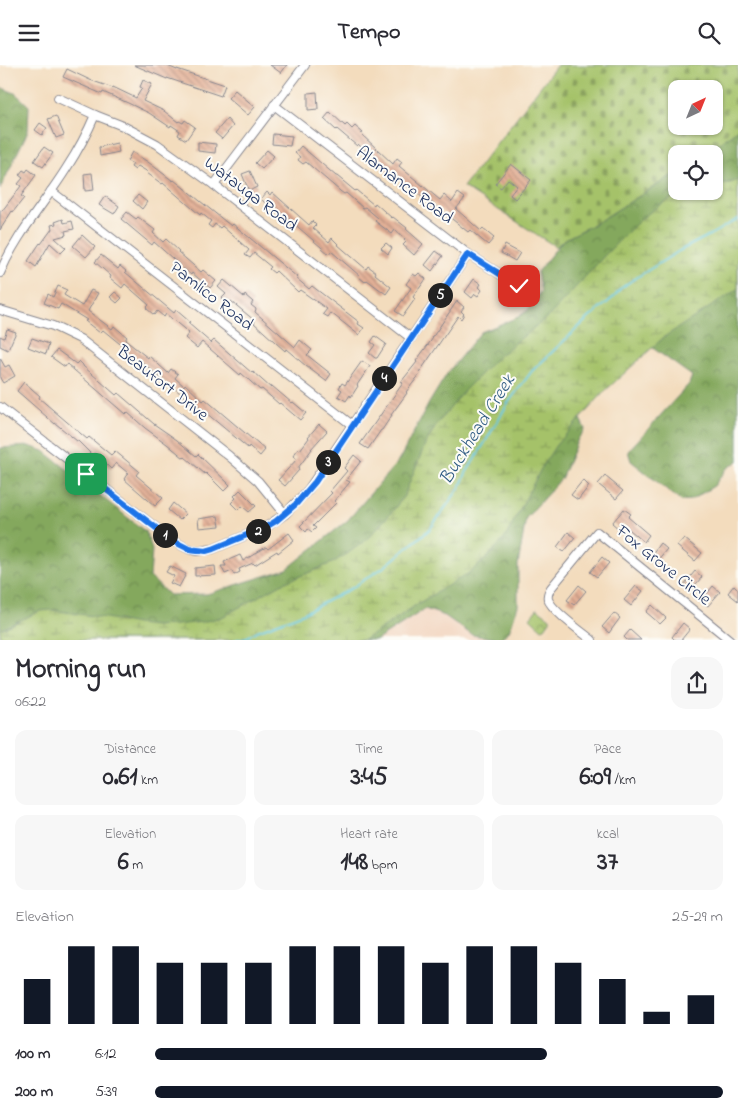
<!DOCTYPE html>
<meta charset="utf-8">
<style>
:root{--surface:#fff;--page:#f7f7f7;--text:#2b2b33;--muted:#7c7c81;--accent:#111827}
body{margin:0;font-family:"Indie Flower",sans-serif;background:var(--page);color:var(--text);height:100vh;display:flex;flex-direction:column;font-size:19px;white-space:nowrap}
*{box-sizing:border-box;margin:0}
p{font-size:16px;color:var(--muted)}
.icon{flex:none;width:28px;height:28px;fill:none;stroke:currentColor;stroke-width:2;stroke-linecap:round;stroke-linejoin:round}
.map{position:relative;height:575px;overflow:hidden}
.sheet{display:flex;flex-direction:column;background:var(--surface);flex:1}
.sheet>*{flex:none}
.needle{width:32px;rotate:43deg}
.controls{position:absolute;left:668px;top:15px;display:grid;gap:10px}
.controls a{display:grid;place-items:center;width:55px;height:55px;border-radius:10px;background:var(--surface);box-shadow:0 1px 4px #0004;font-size:25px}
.pin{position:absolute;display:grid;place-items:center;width:42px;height:42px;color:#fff;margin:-21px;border-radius:10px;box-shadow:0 2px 8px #0006}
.km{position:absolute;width:25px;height:25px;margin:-12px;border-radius:50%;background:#222;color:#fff;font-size:14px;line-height:25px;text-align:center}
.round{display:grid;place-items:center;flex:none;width:52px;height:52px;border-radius:15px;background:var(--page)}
.headline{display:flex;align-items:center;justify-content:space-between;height:85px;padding:0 15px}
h1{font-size:28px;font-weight:700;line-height:38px}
.metrics{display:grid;grid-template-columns:repeat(3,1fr);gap:8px;height:85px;padding:5px 15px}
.metrics div{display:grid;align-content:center;border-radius:12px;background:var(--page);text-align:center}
.metrics b{font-size:25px;font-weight:700}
.metrics small{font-size:14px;font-weight:400}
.metrics p{font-size:14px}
.chart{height:140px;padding:10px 15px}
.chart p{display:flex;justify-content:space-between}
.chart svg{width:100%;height:90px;margin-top:5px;stroke:var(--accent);stroke-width:6}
ul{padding:0 15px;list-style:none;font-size:16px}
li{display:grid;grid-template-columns:80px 60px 1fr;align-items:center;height:38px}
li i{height:12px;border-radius:6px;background:var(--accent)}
header{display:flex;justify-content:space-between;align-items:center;height:65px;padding:0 15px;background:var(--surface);font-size:22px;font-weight:700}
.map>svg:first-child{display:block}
.built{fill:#f2d4be}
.forest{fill:url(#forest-crowns);stroke:#506c5e}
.wetland{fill:url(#wetland-marsh);stroke:#607864}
.cemetery{fill:url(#cemetery-stones);stroke:#607864;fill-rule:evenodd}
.park{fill:url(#park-crowns);stroke:#607864}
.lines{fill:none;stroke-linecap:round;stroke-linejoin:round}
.stream{stroke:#60c6dd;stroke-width:2}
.building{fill:url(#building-back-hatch)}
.street-casing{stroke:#87868e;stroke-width:10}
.street{stroke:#fff;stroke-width:8}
.route-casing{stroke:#fff;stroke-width:10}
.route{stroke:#1a73e8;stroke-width:6}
.labels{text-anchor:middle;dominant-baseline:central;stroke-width:4;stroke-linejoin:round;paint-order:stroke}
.street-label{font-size:18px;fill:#1b2f5e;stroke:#fdfcf7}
.water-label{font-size:19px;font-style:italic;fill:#305c84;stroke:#fdfcf7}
</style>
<header><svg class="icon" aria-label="menu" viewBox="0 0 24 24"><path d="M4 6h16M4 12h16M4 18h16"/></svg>Tempo<svg class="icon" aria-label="search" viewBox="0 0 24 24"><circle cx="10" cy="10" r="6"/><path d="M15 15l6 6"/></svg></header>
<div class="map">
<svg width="738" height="575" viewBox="0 0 738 575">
<defs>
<pattern id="forest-crowns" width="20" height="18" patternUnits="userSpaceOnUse" patternTransform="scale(1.25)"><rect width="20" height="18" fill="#84a85d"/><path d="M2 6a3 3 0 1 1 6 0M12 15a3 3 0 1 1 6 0" fill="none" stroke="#6b8950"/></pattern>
<pattern id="wetland-marsh" width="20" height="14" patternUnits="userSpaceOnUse" patternTransform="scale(1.25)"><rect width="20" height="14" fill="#a5c269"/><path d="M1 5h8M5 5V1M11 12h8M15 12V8" fill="none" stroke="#869e5a"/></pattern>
<pattern id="cemetery-stones" width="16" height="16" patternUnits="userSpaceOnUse" patternTransform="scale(1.25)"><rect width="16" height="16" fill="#a5c269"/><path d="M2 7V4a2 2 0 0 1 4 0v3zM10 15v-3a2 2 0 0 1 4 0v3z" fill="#869e5a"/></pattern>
<pattern id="park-crowns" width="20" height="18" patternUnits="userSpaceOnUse" patternTransform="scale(1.25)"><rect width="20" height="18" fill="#a5c269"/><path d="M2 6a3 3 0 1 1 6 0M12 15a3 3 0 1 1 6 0" fill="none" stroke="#869e5a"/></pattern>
<pattern id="building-back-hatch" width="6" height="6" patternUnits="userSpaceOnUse" patternTransform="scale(1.25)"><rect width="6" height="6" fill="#e3b096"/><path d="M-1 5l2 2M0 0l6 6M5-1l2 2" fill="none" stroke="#b7907e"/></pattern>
</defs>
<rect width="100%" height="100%" fill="#fdfcf7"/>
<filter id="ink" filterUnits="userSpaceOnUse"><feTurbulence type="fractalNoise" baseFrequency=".02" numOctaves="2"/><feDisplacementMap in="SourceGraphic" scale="10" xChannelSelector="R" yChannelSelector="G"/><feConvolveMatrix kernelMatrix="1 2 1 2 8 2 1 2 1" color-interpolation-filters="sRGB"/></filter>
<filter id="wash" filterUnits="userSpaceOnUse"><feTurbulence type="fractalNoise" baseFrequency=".0096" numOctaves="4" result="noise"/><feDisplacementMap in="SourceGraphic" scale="20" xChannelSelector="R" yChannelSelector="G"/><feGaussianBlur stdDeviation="1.12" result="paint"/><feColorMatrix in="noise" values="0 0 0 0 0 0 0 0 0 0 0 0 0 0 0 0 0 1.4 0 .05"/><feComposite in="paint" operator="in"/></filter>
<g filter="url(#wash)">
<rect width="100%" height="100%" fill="#f3dcbd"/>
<path class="built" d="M446,531l-2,5 46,39h-114z"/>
<g class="forest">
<path d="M0,22l15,6 14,13 -1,25 -28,58z"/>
<path d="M738,64v332l-12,8 -12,17 -23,14 -10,1 -50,-40 -3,-10 61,-67 3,-8 -45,-32 -70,69 8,16 -7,10 -17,40 -35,39 -8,47v41l-9,25 -9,8 -28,-4 -27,-19 -20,-7 -48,31h-377v-192l29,-2 15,5 102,81 6,17 -2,28 19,18 38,-1 80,-25 61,-49 51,-60 30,-57 19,-31 33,-40 37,-15 10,-7 13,-19 -4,-19 26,-32 33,-17 80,-50v18h38v-37h-9z"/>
</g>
<path class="wetland" d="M738,115v109l-74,48 -58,53 -50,55 -13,20 -38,73 -18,20 -18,15 -50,30 -25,17 -30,20h-364v-11l4,-1 36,-17 12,-1 54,8 31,6 18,2 21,-1 26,-3 20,-5 59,-33 51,-21 15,-9 19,-14 25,-27 13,-17 22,-54 12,-19 26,-32 30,-31 57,-46 54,-59 37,-37 19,-14 25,-13h28v-7l16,-1z"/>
<path class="cemetery" d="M557,0h181v64l-33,25h-29v19l-80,50 -33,17 -7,7 -93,-60zM676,24h38v37h-38z"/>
<path class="park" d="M537,544l2,1 11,8v3l-5,7 -3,1 -12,-11z"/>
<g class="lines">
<path class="stream" d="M235,575l12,-3 10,-6 47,-18 46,-24 34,-22 46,-38 30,-42 6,-14 18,-29 24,-41 24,-32 51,-48 32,-27 5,-7 11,-8 48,-30 29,-15 30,-17"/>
</g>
<g id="blocks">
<g class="building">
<path d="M134,0h31l12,5v-1l48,16 -4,11 -54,-18v1z"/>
<path d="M270,0h17l-6,8z"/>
<path d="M67,4l23,11 23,8v-1l23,11 6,-10 -2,-1 3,-7 9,4 -9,17 21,10 14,11 1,-1 4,2 2,-3 10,7 -9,13 -8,-5 2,-4 -9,-6 -1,2 -21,-14 -21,-10 -25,-11 -1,2 -39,-17z"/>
<path d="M235,25l20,17 -7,8 -20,-17z"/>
<path d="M317,27l1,17 -10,1v-17z"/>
<path d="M330,47l15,14 2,-2 5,5 3,-3 8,7 -2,1 32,30 4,-6 5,4 -3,4 41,34 4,-5 8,7 6,-9 7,5 -9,11 25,22 2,-2 11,9 -6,7 -18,-15 -2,2 -37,-30 -2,1 -36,-30 -2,2 -33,-31 -1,2 -20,-17 -1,1 -12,-11z"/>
<path d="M56,51l8,19 -8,3 -8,-19z"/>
<path d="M227,54l6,7 -11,13 -7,-6z"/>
<path d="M40,58l7,5 -5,7 -7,-5z"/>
<path d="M273,69l19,2 -2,10 -18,-2z"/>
<path d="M198,77l18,2 -1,9 -17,-2z"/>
<path d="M117,78l2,9 -19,4 -1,-9z"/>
<path d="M301,81l35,30h1l18,15 1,-1 18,15 1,-2 17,15 1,-1 14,11 -1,1 17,15 -9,11 -11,-10 3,-3 -2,-2 1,-1 -10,-9 -3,4 -17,-13 3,-3 -13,-11 -2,1 -17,-15 -2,1 -4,-3 -34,-29 -3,2 -5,-4 2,-3 -5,-4z"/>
<path d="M44,82l9,6 -10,14 -9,-6z"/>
<path d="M267,85l7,6 -12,13 -7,-6z"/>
<path d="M132,87l16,10 25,19 1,-1 57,46 2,-2 64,53 -1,1 13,11 3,-3 47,36 -1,2 6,4 -5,7 -28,-22 -3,4 -5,-3 4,-5 -27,-19 -2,2 -22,-21 -2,2 -5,-4 2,-2 -17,-14 -4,5 -5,-3 4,-5 -27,-24 -2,2 -5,-4 -3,4 -4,-3 3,-4 -10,-8 -1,2 -37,-32 -1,1 -15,-11 1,-1 -10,-6 -3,4 -4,-3 2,-3 -6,-3z"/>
<path d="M511,99l20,16 -16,19 -5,-4 7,-9 -9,-7 -7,9 -6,-4z"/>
<path d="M28,104l8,6 -15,21 3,2 -11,14 -1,-1 -12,19v-20l2,1 19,-25 -3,-2 5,-6 -4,-3 4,-5 3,2z"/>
<path d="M250,106l7,16 -8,4 -7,-17z"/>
<path d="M92,108l2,17 -9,1 -1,-17z"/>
<path d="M267,127l3,3 2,-3 37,33 3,-4 4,4 -3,3 16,14 3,-4 6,6h-1l29,25 2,-3 8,6 -1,2 16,13 -5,7 -19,-14 -2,2 -6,-5 1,-1 -29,-25 -2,3 -53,-46 -2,3 -13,-12z"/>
<path d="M138,130l9,7 -5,7 -9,-8z"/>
<path d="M105,131l14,10 -5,8 -15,-9z"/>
<path d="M127,147l9,7 2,-2 9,7 8,6 -2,3 10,9 3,-3 13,12 -1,1 23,20 2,-2 13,11 -6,7 -18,-15 -1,2 -37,-33 -2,3 -31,-26z"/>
<path d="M63,154l1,4 8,-2 2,8 -9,2 1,4 -11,3 11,10 -5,5 -11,-10 -14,24 -8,-6 12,-18 1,1 11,-15 -1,-4 5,-1 -1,-2z"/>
<path d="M82,170l13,12 -9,10 -13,-11z"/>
<path d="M386,178l6,5 -4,6 -7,-6z"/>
<path d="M505,180l15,8 -5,8 -14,-8z"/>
<path d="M436,186l7,5 -11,15 -7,-6z"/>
<path d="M101,190l17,14 2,-3 6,5 -1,1 49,41 2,-3 14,12 -2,1 23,20 3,-3 38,33 1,-1 18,16 1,-2 20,17 1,-1 13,11 -6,7 -20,-17 -1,1 -17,-15 -2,1 -19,-17 -1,2 -38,-33 -5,6 -12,-10 4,-5 -23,-19 -2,3 -7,-6 -3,4 -8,-7 3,-3 -24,-21 -3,4 -12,-10 1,-2 -16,-14z"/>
<path d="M419,208l7,6 -13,18 2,2 -12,17 -8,-5 16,-23 -5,-4 7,-10 3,2z"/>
<path d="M474,214l7,5 -2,3 3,3 -4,6 -3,-2 -3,4 -7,-6z"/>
<path d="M224,215l20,17 1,-2 8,7 -2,3 5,4 -1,3 40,35 5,-7 12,10 -5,5 24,19 -5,7 -20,-15 -20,-17 -1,2 -31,-28 1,-2 -24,-20 -3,4 -7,-6 5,-5 -8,-7z"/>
<path d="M58,221l9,4 -3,5 18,11 9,-16 7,3 -10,18 24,18 2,-3 13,11 -2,3 23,18 1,-2 19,17 3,-4 7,5 -3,4 9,8 1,-2 18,17 2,-2 60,51 -5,6 -11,-10 -1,2 -55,-46 -1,1 -18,-15 -1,1 -34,-30 -2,2 -14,-11 2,-2 -22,-18 -3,3 -15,-12 2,-1 -26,-16 -3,5 -14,-6 4,-9 5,3z"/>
<path d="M115,227l7,6 -5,5 -7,-6z"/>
<path d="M457,236l7,6 -3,4 3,3 -3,5 -3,-3 -39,57 1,1 -14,18 1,1 -16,22h1l-10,15h-1l-13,19 -8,-5 43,-61 -2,-1 16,-20 -1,-1 17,-23h-1z"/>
<path d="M7,264l9,3 -8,18 -8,-4v-10l4,2z"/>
<path d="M375,271l11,8 -9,14h-2l-6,-5 6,-8 -4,-3z"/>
<path d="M32,273l17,6 -3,10 -18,-7z"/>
<path d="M57,285l19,14 3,-3 4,4v1l33,29 2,-2 36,31 23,16 19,16 2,-2 32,31 -6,6 -18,-18 -1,1 -20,-17 -1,1 -17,-14 -22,-16 -18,-16 -2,2 -58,-50 -2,3 -14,-10z"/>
<path d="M0,293l5,9 4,-2 6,11 -12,7 -3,-5z"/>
<path d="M362,296l8,5 -13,19 1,1 -7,11 -1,-2 -4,6 -8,-5 4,-6 -3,-2 3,-5 3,2z"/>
<path d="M24,317l16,14 -1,2 48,41 2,-2 22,18 4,-4 24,20 -3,4 27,23 -8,8 -31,-27 4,-6 -12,-10 -5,6 -17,-16 -2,2 -14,-14h-1l-22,-18v1l-38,-33z"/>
<path d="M319,359l8,7 -16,18h1l-14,19 1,2 -14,16 -7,-6 19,-21 -4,-3 5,-7 2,1 9,-12 -1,-1z"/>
<path d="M354,390l7,6 -15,19 4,2 -16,19 2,2 -23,23 3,2 -4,4 -4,-3 -2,3 -6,-6 32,-33 -2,-2 17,-20 -3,-3z"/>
<path d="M605,411l18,15 -7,8 -18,-15z"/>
<path d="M583,415l6,6 -11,14 -7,-5z"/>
<path d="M240,425l16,16 -7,6 -7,-6 -4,4 -7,-7 5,-5 -2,-2z"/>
<path d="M173,438l13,11 -6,6 -12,-10z"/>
<path d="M624,444l7,5 -3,3 21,18 -5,7 -21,-18 -4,5 -7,-6z"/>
<path d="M218,451l2,10 -21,2 -1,-9z"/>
<path d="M568,467l7,6 -11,14 -7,-5z"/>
<path d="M289,468l5,7 -16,13 -1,-2 -22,14 -2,-2 -14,6 1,3 -6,3 -2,-4 -7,3 -4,-8h5l-2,-4 16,-7 3,6 23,-14 2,2z"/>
<path d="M684,473l18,15 -7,8 -18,-15z"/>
<path d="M660,478l7,6 -12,14 -6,-5z"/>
<path d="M602,492l7,6 -12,14 -7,-5z"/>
<path d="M170,501l16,8 -7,13 -9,-4 4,-7 -8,-4z"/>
<path d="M215,501l1,9 -21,1v-8z"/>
<path d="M695,506l7,6 -12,14 -7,-5z"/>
<path d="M579,520l7,6 -12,14 -7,-5z"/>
<path d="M734,520l4,4v12l-10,-8z"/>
<path d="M636,521l7,5 -12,15 -7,-6z"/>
<path d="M713,521l7,6 -12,14 -7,-5z"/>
<path d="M652,540l14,13 -6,6 -14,-12z"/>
<path d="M614,548l6,5 -11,15 -7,-6z"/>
<path d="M683,558l7,6 -9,11h-6l-3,-3z"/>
<path d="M630,565l11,10h-14l-3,-3z"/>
</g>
</g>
</g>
<g filter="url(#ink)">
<use href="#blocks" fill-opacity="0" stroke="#87868e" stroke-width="1"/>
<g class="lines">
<g class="street-casing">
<g id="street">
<path d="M58,33l37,17 28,11 34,18 57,41 197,153"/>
<path d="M274,40l194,149 51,32"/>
<path d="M214,120l91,-120"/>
<path d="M51,126l301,234"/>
<path d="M0,208c16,-38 44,-69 66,-104 11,-17 21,-35 29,-54"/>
<path d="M0,245l53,16 27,13 149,117 29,25 27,33"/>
<path d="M0,342l173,134 16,8 9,2 15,-2 53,-22 19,-13 23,-24 160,-236"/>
<path d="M592,575c-10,-8 -41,-30 -44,-41 -1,-4 1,-8 3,-11l46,-56 133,108"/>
</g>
</g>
<use href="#street" class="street"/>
</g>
</g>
<g class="lines" filter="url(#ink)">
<g class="route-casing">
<path id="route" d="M86,409l87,67 16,8 17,2 7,-2 53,-22 10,-6 20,-17 19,-22 153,-228 51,32"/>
</g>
<use href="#route" class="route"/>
</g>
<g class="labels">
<g class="street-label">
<text transform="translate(404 121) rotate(37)">Alamance Road</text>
<text transform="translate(250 130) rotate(37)">Watauga Road</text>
<text transform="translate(211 232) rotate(38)">Pamlico Road</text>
<text transform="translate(162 319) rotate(38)">Beaufort Drive</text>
<text transform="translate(663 501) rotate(39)">Fox Grove Circle</text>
</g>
<g class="water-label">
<text transform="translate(478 365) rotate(-58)">Buckhead Creek</text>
</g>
</g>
</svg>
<div class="controls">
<a><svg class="needle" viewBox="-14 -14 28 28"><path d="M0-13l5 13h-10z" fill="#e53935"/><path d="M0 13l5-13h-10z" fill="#7c7c81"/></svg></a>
<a><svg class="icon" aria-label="locate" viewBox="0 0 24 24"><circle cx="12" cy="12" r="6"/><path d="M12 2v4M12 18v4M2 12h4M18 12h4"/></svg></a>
</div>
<div class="pin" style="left:86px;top:409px;background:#1e9e55"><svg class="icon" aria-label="arrive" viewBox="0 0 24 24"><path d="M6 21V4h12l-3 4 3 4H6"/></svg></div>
<div class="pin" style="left:519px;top:221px;background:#d93025"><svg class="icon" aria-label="check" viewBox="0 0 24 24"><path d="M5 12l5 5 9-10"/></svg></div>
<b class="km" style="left:165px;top:470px">1</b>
<b class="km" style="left:258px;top:466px">2</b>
<b class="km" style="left:328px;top:397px">3</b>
<b class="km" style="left:384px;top:313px">4</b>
<b class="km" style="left:440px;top:230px">5</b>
</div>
<section class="sheet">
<div class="headline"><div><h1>Morning run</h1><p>06:22</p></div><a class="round"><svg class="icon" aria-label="share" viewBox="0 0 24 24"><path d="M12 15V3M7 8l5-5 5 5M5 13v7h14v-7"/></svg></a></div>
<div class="metrics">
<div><p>Distance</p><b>0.61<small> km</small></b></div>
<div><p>Time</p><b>3:45</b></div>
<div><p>Pace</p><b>6:09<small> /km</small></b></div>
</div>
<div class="metrics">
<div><p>Elevation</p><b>6<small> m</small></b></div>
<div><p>Heart rate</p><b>148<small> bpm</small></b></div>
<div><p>kcal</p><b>37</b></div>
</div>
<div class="chart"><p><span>Elevation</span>25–29 m</p>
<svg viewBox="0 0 160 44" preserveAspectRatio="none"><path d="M5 44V22M15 44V6M25 44V6M35 44V14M45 44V14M55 44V14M65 44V6M75 44V6M85 44V6M95 44V14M105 44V6M115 44V6M125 44V14M135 44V22M145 44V38M155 44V30"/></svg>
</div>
<ul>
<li><b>100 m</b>6:12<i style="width:69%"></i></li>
<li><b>200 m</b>5:39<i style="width:100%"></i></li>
</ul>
</section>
